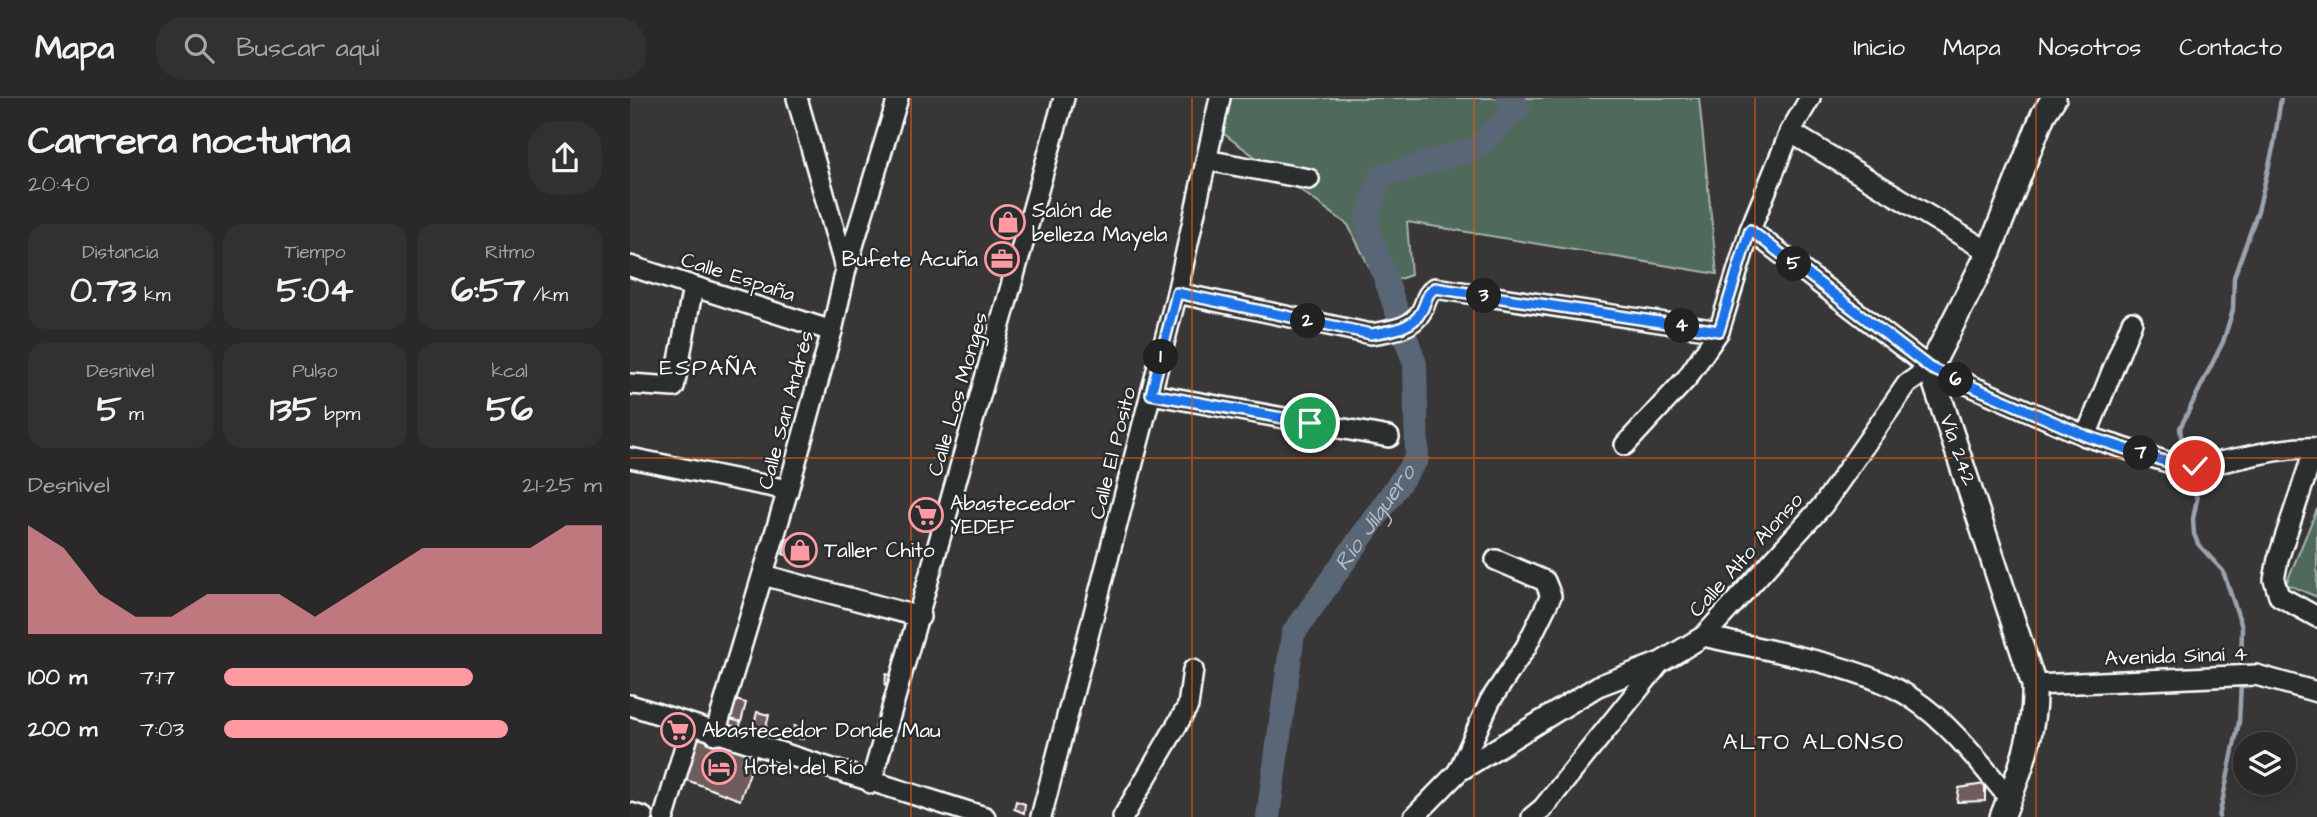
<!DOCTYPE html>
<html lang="es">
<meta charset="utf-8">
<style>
:root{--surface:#2a2829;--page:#323031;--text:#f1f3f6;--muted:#a5a6a8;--line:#464446;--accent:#ff9aa2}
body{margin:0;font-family:"Architects Daughter",sans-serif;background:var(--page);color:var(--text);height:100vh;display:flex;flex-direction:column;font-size:26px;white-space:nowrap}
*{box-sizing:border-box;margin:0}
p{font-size:23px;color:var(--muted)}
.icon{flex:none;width:38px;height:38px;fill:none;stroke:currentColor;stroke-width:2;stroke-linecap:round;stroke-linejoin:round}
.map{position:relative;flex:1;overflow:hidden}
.details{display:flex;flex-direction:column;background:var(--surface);width:630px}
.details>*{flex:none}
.tools{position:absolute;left:1603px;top:634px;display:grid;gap:14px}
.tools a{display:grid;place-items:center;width:63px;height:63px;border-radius:50%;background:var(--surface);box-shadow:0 4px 18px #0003,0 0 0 2px var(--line);font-size:35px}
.pin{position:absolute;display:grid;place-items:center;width:60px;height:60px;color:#fff;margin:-30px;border:4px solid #fff;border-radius:50%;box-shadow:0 2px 7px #0007}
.km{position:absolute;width:35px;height:35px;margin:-18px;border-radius:50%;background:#222;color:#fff;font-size:19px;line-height:35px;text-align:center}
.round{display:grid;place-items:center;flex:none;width:74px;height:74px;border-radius:28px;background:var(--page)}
.overview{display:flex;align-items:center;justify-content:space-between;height:119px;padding:0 28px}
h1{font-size:38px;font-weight:800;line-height:52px}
.figures{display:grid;grid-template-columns:repeat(3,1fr);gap:10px;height:119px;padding:7px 28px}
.figures div{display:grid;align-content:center;border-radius:18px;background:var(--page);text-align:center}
.figures b{font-size:35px;font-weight:800}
.figures small{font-size:19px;font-weight:400}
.figures p{font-size:19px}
.chart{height:196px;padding:14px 28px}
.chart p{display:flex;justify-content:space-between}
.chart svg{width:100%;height:126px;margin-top:7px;fill:var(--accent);opacity:.7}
ul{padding:0 28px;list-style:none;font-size:23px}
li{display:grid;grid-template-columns:112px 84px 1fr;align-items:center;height:52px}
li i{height:18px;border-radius:9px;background:var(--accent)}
header{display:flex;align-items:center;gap:42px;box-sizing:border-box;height:98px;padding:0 35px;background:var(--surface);border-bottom:2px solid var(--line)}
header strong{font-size:33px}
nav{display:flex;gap:38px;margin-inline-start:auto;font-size:24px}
.search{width:490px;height:63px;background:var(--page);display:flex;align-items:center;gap:18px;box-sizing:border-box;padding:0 24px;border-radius:28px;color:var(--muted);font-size:26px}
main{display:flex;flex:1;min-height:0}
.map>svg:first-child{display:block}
.green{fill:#4f6a5a;stroke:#a7b4ac;stroke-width:2}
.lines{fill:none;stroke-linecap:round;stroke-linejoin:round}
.stream{stroke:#9ba3ac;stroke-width:4.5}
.river{stroke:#586674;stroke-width:24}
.building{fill:#6f5c5c;stroke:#fff;stroke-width:2}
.minor-casing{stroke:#fff;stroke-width:24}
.major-casing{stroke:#fff;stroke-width:28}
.minor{stroke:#2a2d2e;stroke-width:19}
.major{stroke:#2a2d2e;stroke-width:23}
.route-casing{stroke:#fff;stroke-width:14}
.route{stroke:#1a73e8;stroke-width:9}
.grid{fill:none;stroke:#e8590c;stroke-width:2;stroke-opacity:0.55}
.labels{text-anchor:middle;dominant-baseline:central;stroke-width:5;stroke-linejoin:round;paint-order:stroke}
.poi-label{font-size:21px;fill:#fff;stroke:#2a2d2e;text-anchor:start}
.street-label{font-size:21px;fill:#fff;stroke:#2a2d2e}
.neighbourhood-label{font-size:23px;letter-spacing:2px;fill:#fff;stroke:#2a2d2e}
.water-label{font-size:23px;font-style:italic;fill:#b4bac0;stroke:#2a2d2e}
</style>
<header>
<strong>Mapa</strong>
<div class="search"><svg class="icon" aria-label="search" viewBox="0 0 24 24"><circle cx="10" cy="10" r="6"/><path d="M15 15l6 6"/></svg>Buscar aquí</div>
<nav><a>Inicio</a><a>Mapa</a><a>Nosotros</a><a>Contacto</a></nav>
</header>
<main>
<section class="details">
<div class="overview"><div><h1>Carrera nocturna</h1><p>20:40</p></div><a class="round"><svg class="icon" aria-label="share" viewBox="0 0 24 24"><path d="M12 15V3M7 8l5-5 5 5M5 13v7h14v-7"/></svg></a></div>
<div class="figures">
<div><p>Distancia</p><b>0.73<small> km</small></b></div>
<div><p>Tiempo</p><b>5:04</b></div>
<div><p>Ritmo</p><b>6:57<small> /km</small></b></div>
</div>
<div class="figures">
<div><p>Desnivel</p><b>5<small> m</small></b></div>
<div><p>Pulso</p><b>135<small> bpm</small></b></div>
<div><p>kcal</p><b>56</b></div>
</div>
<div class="chart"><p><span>Desnivel</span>21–25 m</p>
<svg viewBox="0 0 160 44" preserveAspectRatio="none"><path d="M0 44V6L10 14L20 30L30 38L40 38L50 30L60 30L70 30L80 38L90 30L100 22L110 14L120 14L130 14L140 14L150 6L160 6V44z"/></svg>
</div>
<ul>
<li><b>100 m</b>7:17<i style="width:66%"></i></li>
<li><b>200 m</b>7:03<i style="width:75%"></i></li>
</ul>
</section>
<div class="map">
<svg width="1687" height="719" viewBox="0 0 1687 719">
<rect width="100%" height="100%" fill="#383637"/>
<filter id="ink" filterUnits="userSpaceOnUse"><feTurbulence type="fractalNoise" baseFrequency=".0143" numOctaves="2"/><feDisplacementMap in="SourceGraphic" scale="14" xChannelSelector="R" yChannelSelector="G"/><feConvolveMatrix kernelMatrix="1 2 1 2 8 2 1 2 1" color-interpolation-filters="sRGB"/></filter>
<g filter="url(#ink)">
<g class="green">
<path d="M600,0h469l18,176 -310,-52 4,53 -32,11 -31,-61 -128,-94z"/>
<path d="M1687,411v88l-31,-13z"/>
</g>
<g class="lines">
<g class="stream">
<path d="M1554,361l-4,-31 43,-86 10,-32 1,-33 24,-66 16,-67 7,-46"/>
<path d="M1558,373l9,28 -4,20 1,15 4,10 25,27 19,56 -1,43"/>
<path d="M1589,719l20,-95 2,-39"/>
</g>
<path class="river" id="s1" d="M638,719l25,-183 124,-176 -2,-94 -49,-142 14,-45 96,-29 43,-40 -11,-10"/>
</g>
<g class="building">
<path d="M368,115l21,2 -4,19 -16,-6z"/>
<path d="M368,155h10l-1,15 -13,-4z"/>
<path d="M294,411l9,1 -4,11 -9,-1z"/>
<path d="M157,440l31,8 -5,17 -30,-9z"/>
<path d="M256,576l7,2 -2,11 -6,-2z"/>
<path d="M102,601l14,4 -5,19 -15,-4z"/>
<path d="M127,614l12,3 -4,17 -12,-3z"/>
<path d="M96,620l15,4 -4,14 -14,-6z"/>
<path d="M164,628l12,3 -3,10 -11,-2z"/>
<path d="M67,636l59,22 -16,44 -59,-22z"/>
<path d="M1355,686v17l-28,1 2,-14z"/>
<path d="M386,703l9,3 -1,9 -10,-4z"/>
</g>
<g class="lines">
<g class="minor-casing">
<g id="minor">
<path d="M167,0l48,170"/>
<path d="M1160,34l199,120"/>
<path d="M576,62l103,19"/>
<path d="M1120,132l180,138 156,68 94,30c47,0 90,-20 137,-18"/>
<path d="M0,168l202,65"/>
<path d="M547,195l194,41c18,-3 41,-5 50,-22 6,-10 4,-17 14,-24l284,43"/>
<path d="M0,286l44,3 19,-100"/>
<path d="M521,296l238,43"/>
<path d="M1456,338l46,-114"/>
<path d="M995,347l62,-67 32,-47 31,-101 40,-98 20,-34"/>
<path d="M1685,350l-37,111 -4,21 5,16 38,21"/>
<path d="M0,360l158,32"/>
<path d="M133,477l157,42"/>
<path d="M1074,538c59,14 161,29 209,63 38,25 68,66 97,100"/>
<path d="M1404,587l222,-10 61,17"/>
<path d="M0,607l355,112"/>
<path d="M85,636l73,-244 44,-159 14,-62 52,-171"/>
<path d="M828,674l32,-71 36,-54 25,-51 -6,-15 -49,-21"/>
<path d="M241,685l193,-685"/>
<path d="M0,715l13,4"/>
<path d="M34,719l27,-91"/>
<path d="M411,719l136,-524 43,-195"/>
<path d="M493,719l65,-111 5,-36"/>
<path d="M784,719l44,-45 140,-86 63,-24 43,-26 119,-131 84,-121 23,-16"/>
<path d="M902,719l11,-9 115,-143"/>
</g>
</g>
<g class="major-casing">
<path id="major" d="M1372,719c17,-42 34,-87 32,-132l-104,-317 59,-116 54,-137 11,-17"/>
</g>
<use href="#minor" class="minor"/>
<use href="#major" class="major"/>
</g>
</g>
<g class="lines" filter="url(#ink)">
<g class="route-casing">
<path id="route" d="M680,325l-159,-29 26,-101 194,41c18,-3 41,-5 50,-22 6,-10 4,-17 14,-24l284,43 31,-101 180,138 156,68 94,30h15"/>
</g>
<use href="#route" class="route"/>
</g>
<path class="grid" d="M281,0v719M562,0v719M844,0v719M1125,0v719M1406,0v719M0,360h1687"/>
<defs>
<g id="shop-ring" transform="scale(1.75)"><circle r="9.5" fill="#2a2d2e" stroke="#ff9aa2" stroke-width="1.5"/><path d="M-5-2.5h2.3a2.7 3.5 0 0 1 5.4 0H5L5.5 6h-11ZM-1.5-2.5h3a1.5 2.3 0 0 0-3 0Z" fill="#ff9aa2"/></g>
<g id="office-ring" transform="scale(1.75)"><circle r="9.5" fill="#2a2d2e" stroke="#ff9aa2" stroke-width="1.5"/><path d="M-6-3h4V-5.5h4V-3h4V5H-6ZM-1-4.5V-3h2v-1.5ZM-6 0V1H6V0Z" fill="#ff9aa2"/></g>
<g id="supermarket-ring" transform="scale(1.75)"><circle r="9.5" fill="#2a2d2e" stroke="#ff9aa2" stroke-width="1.5"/><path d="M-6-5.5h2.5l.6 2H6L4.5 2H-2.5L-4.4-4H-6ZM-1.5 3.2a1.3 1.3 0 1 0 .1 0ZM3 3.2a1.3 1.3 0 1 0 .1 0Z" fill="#ff9aa2"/></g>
<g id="hotel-ring" transform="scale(1.75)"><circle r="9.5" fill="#2a2d2e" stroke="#ff9aa2" stroke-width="1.5"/><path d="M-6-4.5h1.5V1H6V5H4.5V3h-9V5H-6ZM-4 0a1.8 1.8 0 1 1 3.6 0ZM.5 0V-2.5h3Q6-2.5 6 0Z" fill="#ff9aa2"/></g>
</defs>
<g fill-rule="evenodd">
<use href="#shop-ring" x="378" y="124"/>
<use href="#office-ring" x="372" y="161"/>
<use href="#supermarket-ring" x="296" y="417"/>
<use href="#shop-ring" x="170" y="452"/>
<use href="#supermarket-ring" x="48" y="632"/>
<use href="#hotel-ring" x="89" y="669"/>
</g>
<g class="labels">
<g class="poi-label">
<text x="402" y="112">Salón de<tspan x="402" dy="24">belleza Mayela</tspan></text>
<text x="348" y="161" text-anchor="end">Bufete Acuña</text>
<text x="320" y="405">Abastecedor<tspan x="320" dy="24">YEDEF</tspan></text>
<text x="194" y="452">Taller Chito</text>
<text x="72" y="632">Abastecedor Donde Mau</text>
<text x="114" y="669">Hotel del Río</text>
</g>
<g class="street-label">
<text transform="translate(108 179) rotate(18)">Calle España</text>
<text transform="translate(328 296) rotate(-74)">Calle Los Monges</text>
<text transform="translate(156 312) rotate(-75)">Calle San Andrés</text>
<text transform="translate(1328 352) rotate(71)">Vía 242</text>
<text transform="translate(483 355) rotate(-76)">Calle El Posito</text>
<text transform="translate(1116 457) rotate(-48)">Calle Alto Alonso</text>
<text transform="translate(1546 558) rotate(-2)">Avenida Sinaí 4</text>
</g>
<g class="neighbourhood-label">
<text x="79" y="270">ESPAÑA</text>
<text x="1184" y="644">ALTO ALONSO</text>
</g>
<g class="water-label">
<text stroke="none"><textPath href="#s1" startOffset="327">Río Jilguero</textPath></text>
</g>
</g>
</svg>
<div class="tools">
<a><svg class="icon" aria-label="layers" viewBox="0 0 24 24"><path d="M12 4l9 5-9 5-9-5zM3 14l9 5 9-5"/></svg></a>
</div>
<div class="pin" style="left:680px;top:325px;background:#1e9e55"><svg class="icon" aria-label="arrive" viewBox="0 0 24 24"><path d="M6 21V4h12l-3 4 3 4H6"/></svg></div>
<div class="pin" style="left:1565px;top:368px;background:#d93025"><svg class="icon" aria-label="check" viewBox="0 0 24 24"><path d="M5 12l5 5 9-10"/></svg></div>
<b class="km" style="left:531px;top:259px">1</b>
<b class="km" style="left:678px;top:223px">2</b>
<b class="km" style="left:854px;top:198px">3</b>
<b class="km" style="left:1052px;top:228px">4</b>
<b class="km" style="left:1164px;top:166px">5</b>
<b class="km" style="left:1326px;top:282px">6</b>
<b class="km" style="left:1511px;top:355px">7</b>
</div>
</main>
